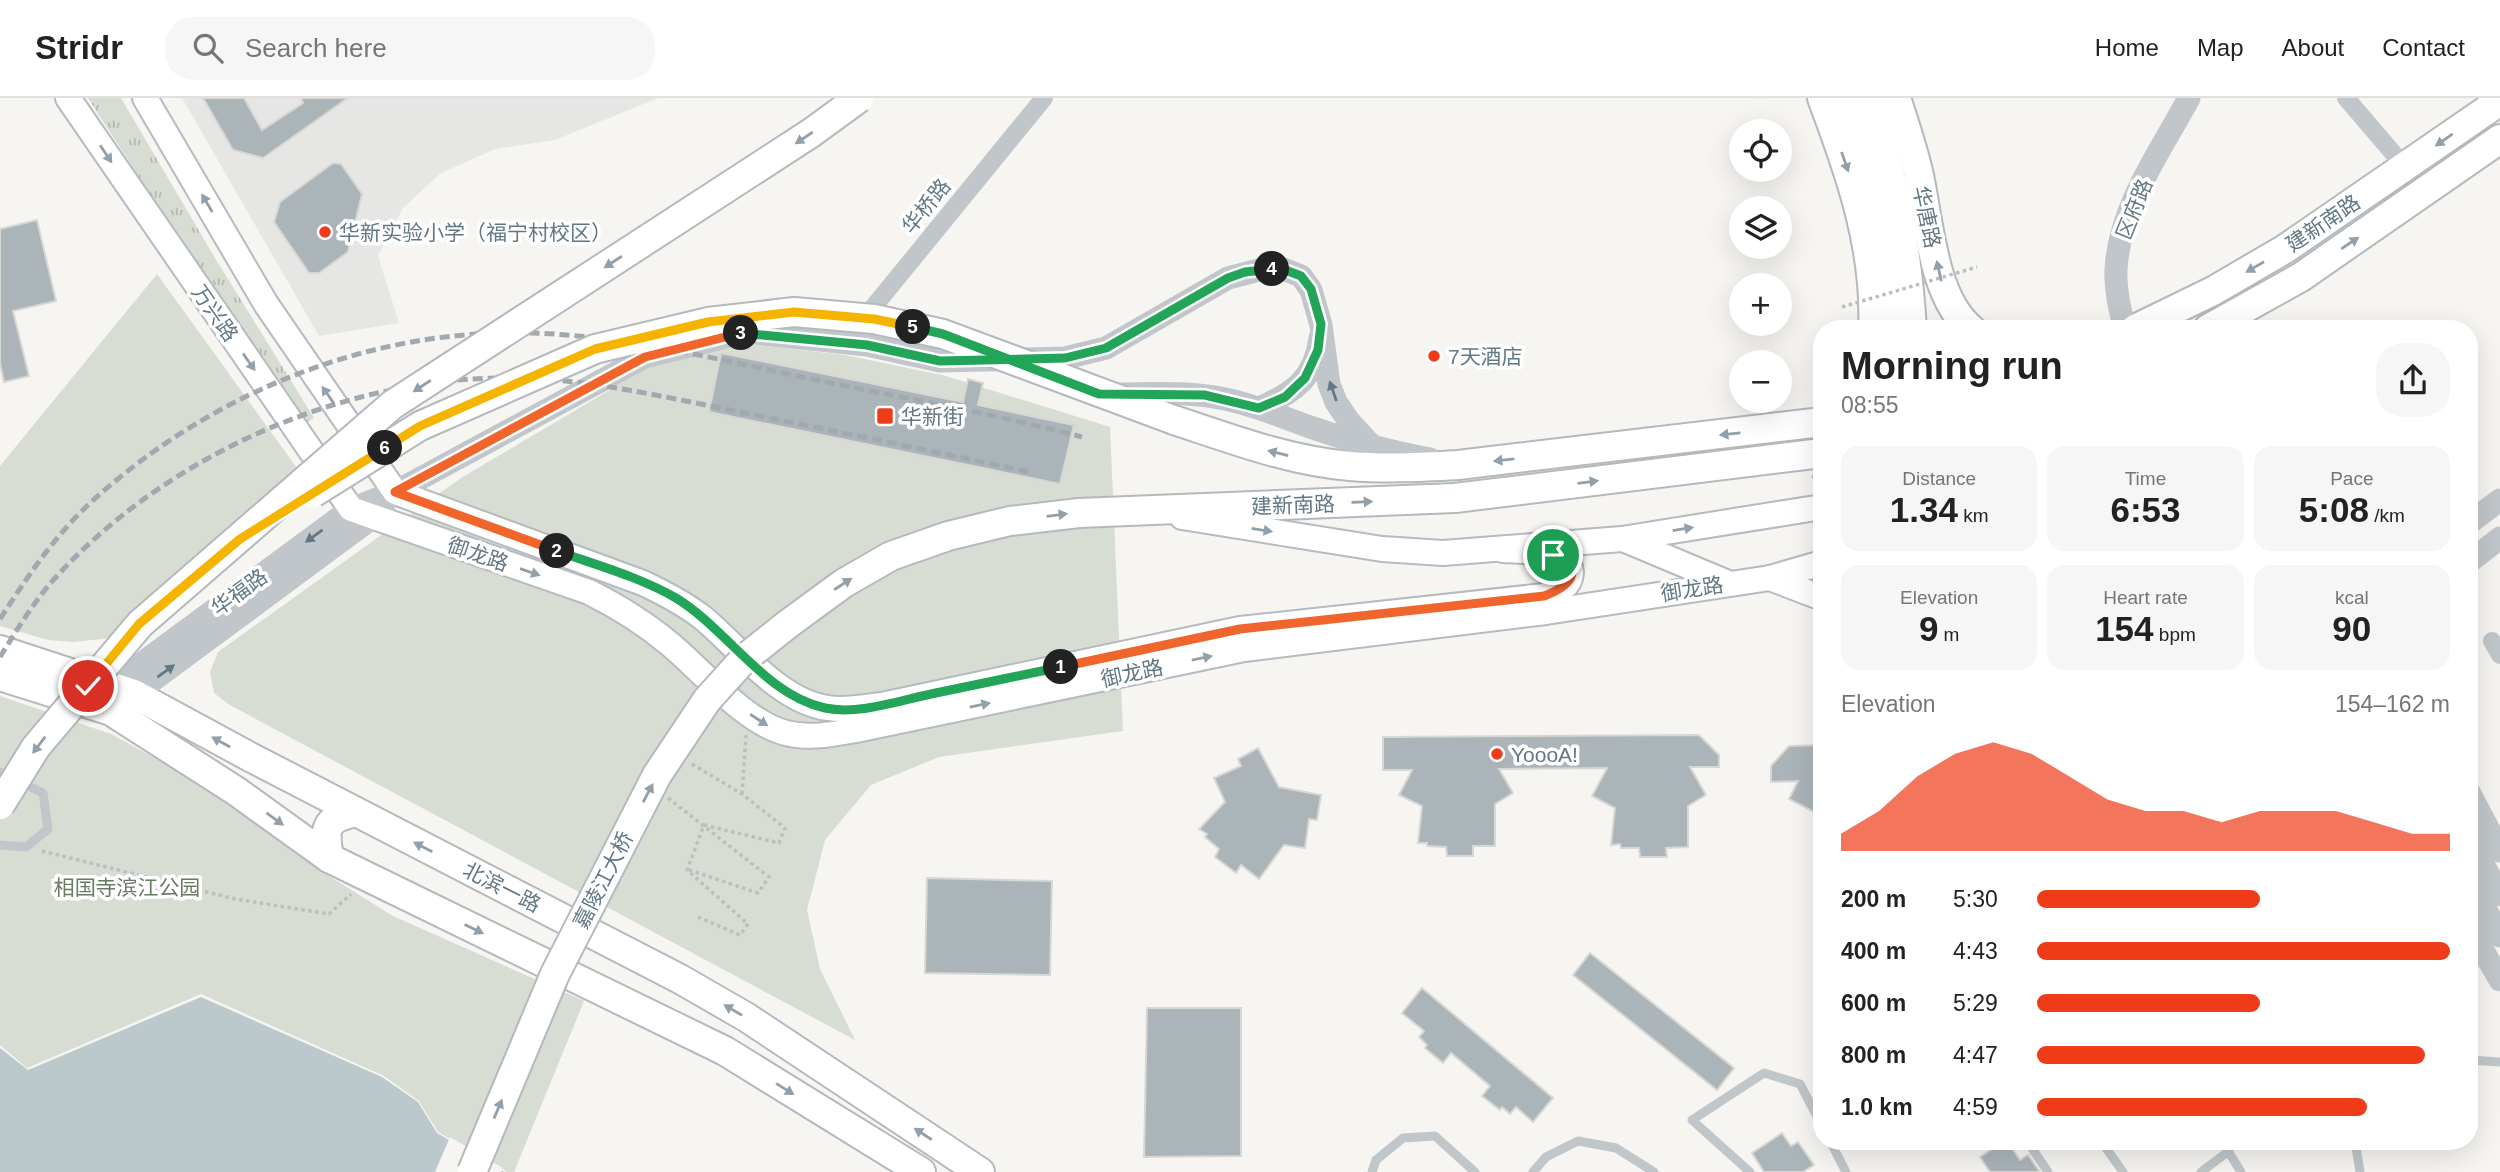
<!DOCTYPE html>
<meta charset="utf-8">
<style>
:root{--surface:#fff;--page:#f6f6f6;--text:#222;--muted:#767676;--line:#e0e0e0;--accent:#ef3c18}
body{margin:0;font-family:Helvetica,"Noto Sans SC",sans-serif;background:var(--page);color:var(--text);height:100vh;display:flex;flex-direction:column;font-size:26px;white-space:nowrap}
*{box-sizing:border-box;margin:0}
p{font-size:23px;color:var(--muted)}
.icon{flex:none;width:38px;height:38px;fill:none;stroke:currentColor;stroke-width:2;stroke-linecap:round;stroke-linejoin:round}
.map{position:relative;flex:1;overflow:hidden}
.details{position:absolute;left:1813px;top:222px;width:665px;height:830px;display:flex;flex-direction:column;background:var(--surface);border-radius:28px;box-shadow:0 7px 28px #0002}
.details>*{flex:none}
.controls{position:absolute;left:1729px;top:21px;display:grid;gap:14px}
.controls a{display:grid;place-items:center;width:63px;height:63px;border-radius:50%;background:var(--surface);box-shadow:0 7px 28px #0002;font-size:35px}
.pin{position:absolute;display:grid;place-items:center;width:60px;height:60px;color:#fff;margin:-30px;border:4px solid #fff;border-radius:50%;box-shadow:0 2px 7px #0007}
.km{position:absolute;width:35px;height:35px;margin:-18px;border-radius:50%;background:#222;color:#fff;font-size:19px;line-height:35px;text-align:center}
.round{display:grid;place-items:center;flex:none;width:74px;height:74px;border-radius:28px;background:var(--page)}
.headline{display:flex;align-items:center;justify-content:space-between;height:119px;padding:0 28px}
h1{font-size:38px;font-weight:800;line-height:52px}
.metrics{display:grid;grid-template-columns:repeat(3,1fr);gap:10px;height:119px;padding:7px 28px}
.metrics div{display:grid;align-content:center;border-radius:18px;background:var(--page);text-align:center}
.metrics b{font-size:35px;font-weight:800}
.metrics small{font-size:19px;font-weight:400}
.metrics p{font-size:19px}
.chart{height:196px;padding:14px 28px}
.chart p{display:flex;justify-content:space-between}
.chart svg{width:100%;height:126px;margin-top:7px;fill:var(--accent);opacity:.7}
ul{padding:0 28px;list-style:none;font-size:23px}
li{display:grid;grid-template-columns:112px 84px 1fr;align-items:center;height:52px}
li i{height:18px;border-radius:9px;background:var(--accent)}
header{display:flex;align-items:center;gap:42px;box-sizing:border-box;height:98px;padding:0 35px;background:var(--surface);border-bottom:2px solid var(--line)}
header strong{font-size:33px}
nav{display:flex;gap:38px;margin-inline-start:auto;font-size:24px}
.search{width:490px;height:63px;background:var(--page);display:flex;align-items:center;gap:18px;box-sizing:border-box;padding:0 24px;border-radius:28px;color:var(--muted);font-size:26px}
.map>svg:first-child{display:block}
.built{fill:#e6e7e5}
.grass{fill:url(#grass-tufts)}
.green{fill:#d7ddd2}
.water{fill:#bbc9cd}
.pier{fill:#f6f5f1}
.building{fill:#abb5b9;stroke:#d7d7d4;stroke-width:2}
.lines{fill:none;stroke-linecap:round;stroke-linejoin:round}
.secondary-casing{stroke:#b5bbbf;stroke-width:28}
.primary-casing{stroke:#b3b9bc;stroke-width:32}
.path{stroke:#bcbfc1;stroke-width:3.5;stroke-dasharray:3.5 3.5;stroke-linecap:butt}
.service{stroke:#c0c6c9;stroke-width:9}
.minor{stroke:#c0c6c9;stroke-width:18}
.tertiary{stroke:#c0c6c9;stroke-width:23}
.secondary{stroke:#fff;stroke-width:24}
.primary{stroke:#fff;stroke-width:28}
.rail{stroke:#a1a9ae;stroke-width:5;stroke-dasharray:10 5;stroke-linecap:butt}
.primary-bridge-casing{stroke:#b3b9bc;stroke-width:32;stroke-linecap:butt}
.path-bridge{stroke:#bcbfc1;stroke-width:3.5;stroke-dasharray:3.5 3.5;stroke-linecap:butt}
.primary-bridge{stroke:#fff;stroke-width:28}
.oneway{fill:#91a0aa}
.oneway2{fill:#627885}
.split-1-casing{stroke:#fff;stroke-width:14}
.split-2-casing{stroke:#fff;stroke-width:14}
.split-3-casing{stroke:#fff;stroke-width:14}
.split-4-casing{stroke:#fff;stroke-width:14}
.split-5-casing{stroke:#fff;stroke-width:14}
.split-6-casing{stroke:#fff;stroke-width:14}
.split-7-casing{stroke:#fff;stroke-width:14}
.split-1{stroke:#f0652b;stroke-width:9}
.split-2{stroke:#22a559;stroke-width:9}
.split-3{stroke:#f0652b;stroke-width:9}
.split-4{stroke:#22a559;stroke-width:9}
.split-5{stroke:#22a559;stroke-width:9}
.split-6{stroke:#f5b400;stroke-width:9}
.split-7{stroke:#f5b400;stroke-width:9}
.poi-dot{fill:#ef3c18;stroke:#fff;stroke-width:2.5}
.labels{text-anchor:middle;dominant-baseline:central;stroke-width:7;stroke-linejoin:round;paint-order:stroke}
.street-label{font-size:21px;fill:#627885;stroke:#fff}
.poi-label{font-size:21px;fill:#627885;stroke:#fff;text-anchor:start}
.park-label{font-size:21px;fill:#697b62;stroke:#fff}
</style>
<header>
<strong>Stridr</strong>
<div class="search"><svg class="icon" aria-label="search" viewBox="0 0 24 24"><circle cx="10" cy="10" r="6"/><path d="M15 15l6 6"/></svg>Search here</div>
<nav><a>Home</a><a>Map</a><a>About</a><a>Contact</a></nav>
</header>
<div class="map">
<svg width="2500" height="1074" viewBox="0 0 2500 1074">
<defs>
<pattern id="grass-tufts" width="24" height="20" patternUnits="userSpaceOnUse" patternTransform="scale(1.75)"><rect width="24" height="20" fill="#d7ddd2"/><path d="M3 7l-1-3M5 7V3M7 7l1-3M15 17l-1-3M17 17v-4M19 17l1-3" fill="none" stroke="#b2b8b0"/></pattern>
</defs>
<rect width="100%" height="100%" fill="#f6f5f1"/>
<path class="built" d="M182,0h476l-103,42 -60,9 -54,24 -38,35 -25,48 21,67 -80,13z"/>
<path class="grass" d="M88,0h33l94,160 99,160 -10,6 -134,-199z"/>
<g class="green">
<path d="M157,176l145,201 -165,160 -63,7 -26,-2 -48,-14v-160z"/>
<path d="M741,245l104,12 101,21 164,51 13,304 -184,26 -68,28 -46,55 -18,70 13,59 35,71 -627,-336 -14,-11 -4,-21 8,-20 243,-174 184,-109z"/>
<path d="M0,598l111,38 115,63 98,76 69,43 191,85 -70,171h-7l-69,-40 -19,-31 -35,-25 -183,-82 -174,74 -27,-23z"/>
</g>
<path class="water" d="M201,899l181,80 36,25 19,31 67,39h-504v-124l28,22z"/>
<path class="pier" d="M450,1039l53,31 -2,4h-66z"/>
<g class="building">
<path d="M203,0h41l18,32 41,-27 -2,-5h47l-85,60 -30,-8z"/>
<path d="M333,65l8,1 21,30 -14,58 -29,21h-10l-35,-51 6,-20z"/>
<path d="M37,122l19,81 -43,10 16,65 -25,6 -4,-19v-134z"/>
<path d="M721,255l242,49 5,-23 15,4 -5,22 96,20 -14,59 -351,-72z"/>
<path d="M1699,637l20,20v12h-29l16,28 -18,11v41l-22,1 1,9h-27l-1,-9h-18l-1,-4 -9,1 4,-37 -23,-12 15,-28 -108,1 14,24 -18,11v42h-22v10h-26l-1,-9 -19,-1v-3h-9l4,-37 -23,-11 13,-25h-29v-33z"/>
<path d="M1822,647v71l-33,-17 9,-18 -27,1v-16l18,-20z"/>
<path d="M1258,650l21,39 42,8 -4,25 -8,-1 -4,29 -21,-3 -25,34 -18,-14 -5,8 -21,-16 4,-8 -14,-12 2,-3 -8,-5 26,-27 -11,-24 27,-12 -3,-7z"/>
<path d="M927,780l125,3 -2,94 -125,-2z"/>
<path d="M1590,855l144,115 -17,22 -144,-115z"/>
<path d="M1422,890l131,110 -20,24 -17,-15 -6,7 -8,-7 -2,3 -18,-14 8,-10 -39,-33 -8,10 -18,-15 2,-3 -8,-8 5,-6 -22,-18z"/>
<path d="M1147,910h94v148l-97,1z"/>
<path d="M1782,1035l9,13 7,-4 16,23 -11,7h-39l-12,-19z"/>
<path d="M2004,1043h3l13,19 8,-5 12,17h-50l-10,-15z"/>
</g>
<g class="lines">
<g class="secondary-casing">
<g id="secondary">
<path d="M68,0l283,411 238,83c30,15 56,31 82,53 32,27 75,78 115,88 23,6 48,1 70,-3l388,-81 302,-37 224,-34 52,-15"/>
<path d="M145,0l121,206 129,188 248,91c21,10 41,20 60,35 36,30 77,84 125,90 17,3 36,-1 54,-3l358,-76 304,-33c12,-4 26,-7 27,-23 0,-23 -51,-22 -68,-23"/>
<path d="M1847,0c30,73 41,153 45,231"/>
<path d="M1869,0c28,74 40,152 45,231"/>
<path d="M1182,419l200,32 61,4 179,-14 200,-32"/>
<path d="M1623,441l105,44"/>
<path d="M1770,480l52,20"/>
</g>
</g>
<g class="primary-casing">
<g id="primary">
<path d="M1822,0c28,74 55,151 51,231"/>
<path d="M1896,0c8,24 16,49 22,73 11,48 14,126 53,158"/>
<path d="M2135,231l78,-38 72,-42 215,-148"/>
<path d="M2208,231l93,-52 199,-138"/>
<path d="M1174,322c58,19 115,41 176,46 36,3 72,1 108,-1l364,-43"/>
<path d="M788,526l56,-41 47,-27 57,-20 62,-15 69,-8 376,-15 367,-45"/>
<path d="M0,552l134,44 118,64 428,221 66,38 234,155"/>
<path d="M0,578l111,35 125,80 93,67 396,193 196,121"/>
<path d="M329,760c-5,-30 -5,-39 27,-46"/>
</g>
</g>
<g class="path">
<path d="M692,666l50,30 43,34 -6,15 -75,-18 -17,45 61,54 -8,11 -42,-18"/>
<path d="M742,696l4,-59"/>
<path d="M668,700l101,79 -11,16 -69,-23"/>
<path d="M42,753l193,48 94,15 22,-20"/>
</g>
<g class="service">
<path d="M0,674l43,21 5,36 -22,18 -26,-2"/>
<path d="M2469,962l31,2"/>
<path d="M1830,1043l16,31"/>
<path d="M2027,1043l21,31"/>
<path d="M2101,1043l22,31"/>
<path d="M2222,1043l19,31"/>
<path d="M2355,1043l5,31"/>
<path d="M1372,1074l4,-12 27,-22 32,-2 40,36"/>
<path d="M1533,1074l13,-15 32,-16 38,7 38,24"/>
<path d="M1750,1074l-58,-52 72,-47 36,11 22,42"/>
<path d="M2201,1074l28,-21"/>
</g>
<g class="minor">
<path d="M2346,0l59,69"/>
<path d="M844,245l200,-245"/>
<path d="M2492,543l8,14"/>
</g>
<g class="tertiary">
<path d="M2125,231c-5,-19 -10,-39 -9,-59 3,-63 44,-118 73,-172"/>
<path d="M1113,296c37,0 75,-3 112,5 31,6 61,20 91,30 37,13 75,23 114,30"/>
<path d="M1259,310c35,-15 56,-30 61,-70"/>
<path d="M2469,425l31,-23"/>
<path d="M2469,464l31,-24"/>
<path d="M99,597l252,-186 44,-17 250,-135 100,-25 122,13 73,16 125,-3 41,-10 122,-70 35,-9h20l18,7 10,14 10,35 8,59 7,18 12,18 23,25"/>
<path d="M122,605l250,-185 12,-14"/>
<path d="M2469,694l31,59"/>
<path d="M2469,740l31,57"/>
<path d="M2469,781l31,57"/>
<path d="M2469,828l31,54"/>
</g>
<use href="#secondary" class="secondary"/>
<use href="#primary" class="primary"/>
<g class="rail">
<path d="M0,521c26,-40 53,-81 88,-114 111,-103 259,-168 411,-172 103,-3 207,24 308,45 91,19 184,35 275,59"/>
<path d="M0,559c17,-27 34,-56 56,-80 119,-130 310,-210 487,-198 68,5 136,21 202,34 95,19 190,39 285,59"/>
</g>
<g class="primary-bridge-casing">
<g id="primary-bridge">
<path d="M313,395l107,-67 175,-77 113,-27 86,-10 80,7 69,15 231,86"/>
<path d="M0,707l36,-58 104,-123 252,-219 419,-272 48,-35"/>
<path d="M472,1074l83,-198 102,-199 50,-75 37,-41 44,-35"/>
</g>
</g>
<g class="path-bridge">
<path d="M1842,209l135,-40"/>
<path d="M1813,377l9,33"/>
</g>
<use href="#primary-bridge" class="primary-bridge"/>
</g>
<defs><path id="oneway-solid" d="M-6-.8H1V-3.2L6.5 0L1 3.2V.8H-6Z" transform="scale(1.75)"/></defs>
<g class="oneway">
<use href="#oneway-solid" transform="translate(804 40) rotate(146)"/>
<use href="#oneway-solid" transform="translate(2444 42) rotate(145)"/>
<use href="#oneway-solid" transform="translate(106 56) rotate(56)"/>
<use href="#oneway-solid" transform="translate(1845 64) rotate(71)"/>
<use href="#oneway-solid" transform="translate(207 105) rotate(-120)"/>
<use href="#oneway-solid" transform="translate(2350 145) rotate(-34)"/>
<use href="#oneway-solid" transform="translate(613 164) rotate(147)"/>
<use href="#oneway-solid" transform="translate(2255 169) rotate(150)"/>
<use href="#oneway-solid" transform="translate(1939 173) rotate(-103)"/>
<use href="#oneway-solid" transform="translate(249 264) rotate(55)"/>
<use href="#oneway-solid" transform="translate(422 288) rotate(147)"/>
<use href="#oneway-solid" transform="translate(328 297) rotate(-125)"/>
<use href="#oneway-solid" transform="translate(1730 336) rotate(174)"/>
<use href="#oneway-solid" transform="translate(1278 355) rotate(-166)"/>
<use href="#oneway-solid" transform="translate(1504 362) rotate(174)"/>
<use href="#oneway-solid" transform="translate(1588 384) rotate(-7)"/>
<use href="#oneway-solid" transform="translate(1362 404) rotate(-2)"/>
<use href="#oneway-solid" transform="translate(1057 417) rotate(-7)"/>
<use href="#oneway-solid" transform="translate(1683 431) rotate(-9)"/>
<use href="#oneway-solid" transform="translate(1262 432) rotate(9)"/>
<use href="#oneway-solid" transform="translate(530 474) rotate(19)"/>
<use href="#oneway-solid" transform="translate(843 486) rotate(-33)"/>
<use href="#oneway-solid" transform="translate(1202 560) rotate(-12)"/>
<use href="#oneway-solid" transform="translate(980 607) rotate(-12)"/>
<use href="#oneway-solid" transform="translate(759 622) rotate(33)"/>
<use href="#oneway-solid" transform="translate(221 644) rotate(-151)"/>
<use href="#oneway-solid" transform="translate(39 647) rotate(127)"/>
<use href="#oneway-solid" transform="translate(648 695) rotate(-62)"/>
<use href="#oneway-solid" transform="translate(275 721) rotate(36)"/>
<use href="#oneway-solid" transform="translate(423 749) rotate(-153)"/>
<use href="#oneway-solid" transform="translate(474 831) rotate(26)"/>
<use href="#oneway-solid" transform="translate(733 912) rotate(-150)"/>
<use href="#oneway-solid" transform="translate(785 991) rotate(32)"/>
<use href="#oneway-solid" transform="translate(498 1011) rotate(-67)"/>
<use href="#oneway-solid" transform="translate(923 1036) rotate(-147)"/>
</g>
<g class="oneway2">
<use href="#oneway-solid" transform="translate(1333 293) rotate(-109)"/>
<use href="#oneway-solid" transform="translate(314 438) rotate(144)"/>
<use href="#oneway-solid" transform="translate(166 573) rotate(-36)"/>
</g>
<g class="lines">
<g class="split-1-casing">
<path id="split-1" d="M1061,569l179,-38 304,-33c24,-9 44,-26 9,-41"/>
</g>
<g class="split-2-casing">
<path id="split-2" d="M557,453c39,14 83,26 119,47 51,31 89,97 149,110 33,7 73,-7 106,-14 43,-9 87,-18 130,-27"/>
</g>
<g class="split-3-casing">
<path id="split-3" d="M557,453l-162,-59 250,-135 96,-24"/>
</g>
<g class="split-4-casing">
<path id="split-4" d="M741,235l126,12 73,16 125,-3 41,-10 122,-70 17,-6 27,-3"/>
</g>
<g class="split-5-casing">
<path id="split-5" d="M913,229l30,7 156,60 106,1 54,13 26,-11 20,-19 13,-28 3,-26 -10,-35 -10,-13 -18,-7h-11"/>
</g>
<g class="split-6-casing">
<path id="split-6" d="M385,350l35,-22 175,-77 113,-27 86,-10 80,7 39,8"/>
</g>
<g class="split-7-casing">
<path id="split-7" d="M88,588l51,-62 101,-85 145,-91"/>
</g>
<use href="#split-1" class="split-1"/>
<use href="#split-2" class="split-2"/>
<use href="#split-3" class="split-3"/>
<use href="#split-4" class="split-4"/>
<use href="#split-5" class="split-5"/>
<use href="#split-6" class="split-6"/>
<use href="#split-7" class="split-7"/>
</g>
<g class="poi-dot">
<circle cx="325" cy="134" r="7"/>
<circle cx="1434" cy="258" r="7"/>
<rect x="876" y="309" width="18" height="18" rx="3.5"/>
<circle cx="1497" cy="656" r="7"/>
</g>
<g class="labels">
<g class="street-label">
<text transform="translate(926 108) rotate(-51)">华桥路</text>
<text transform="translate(2134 111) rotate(-68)">区府路</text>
<text transform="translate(1927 119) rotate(78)">华唐路</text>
<text transform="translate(2323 125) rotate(-34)">建新南路</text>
<text transform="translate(215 215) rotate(55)">万兴路</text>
<text transform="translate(1293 407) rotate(-2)">建新南路</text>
<text transform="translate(478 456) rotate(19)">御龙路</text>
<text transform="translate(1692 491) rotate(-9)">御龙路</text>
<text transform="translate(239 494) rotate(-36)">华福路</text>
<text transform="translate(1132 575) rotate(-12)">御龙路</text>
<text transform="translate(603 782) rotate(-63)">嘉陵江大桥</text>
<text transform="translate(502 789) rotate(27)">北滨一路</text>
</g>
<g class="poi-label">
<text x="339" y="134">华新实验小学（福宁村校区）</text>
<text x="1448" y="258">7天酒店</text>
<text x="901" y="318">华新街</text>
<text x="1511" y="656">YoooA!</text>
</g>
<g class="park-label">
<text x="127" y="789">相国寺滨江公园</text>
</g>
</g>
</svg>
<div class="controls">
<a><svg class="icon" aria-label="locate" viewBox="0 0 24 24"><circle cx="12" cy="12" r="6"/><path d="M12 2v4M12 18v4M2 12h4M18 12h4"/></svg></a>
<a><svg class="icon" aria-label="layers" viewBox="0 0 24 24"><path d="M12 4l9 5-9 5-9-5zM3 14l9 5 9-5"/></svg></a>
<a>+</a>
<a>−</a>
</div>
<div class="pin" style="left:1553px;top:457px;background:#1e9e55"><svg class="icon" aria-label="arrive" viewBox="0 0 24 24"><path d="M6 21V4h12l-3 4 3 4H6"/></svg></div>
<div class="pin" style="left:88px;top:588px;background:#d93025"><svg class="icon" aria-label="check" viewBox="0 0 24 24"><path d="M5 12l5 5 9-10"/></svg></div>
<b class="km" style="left:1061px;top:569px">1</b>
<b class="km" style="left:557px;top:453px">2</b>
<b class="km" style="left:741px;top:235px">3</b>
<b class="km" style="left:1272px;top:171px">4</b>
<b class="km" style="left:913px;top:229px">5</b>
<b class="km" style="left:385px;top:350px">6</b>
<section class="details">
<div class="headline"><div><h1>Morning run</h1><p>08:55</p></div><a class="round"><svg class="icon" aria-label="share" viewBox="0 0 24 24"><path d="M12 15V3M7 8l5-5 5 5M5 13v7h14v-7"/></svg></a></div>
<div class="metrics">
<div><p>Distance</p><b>1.34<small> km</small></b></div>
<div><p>Time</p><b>6:53</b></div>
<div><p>Pace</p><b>5:08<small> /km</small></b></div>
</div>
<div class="metrics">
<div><p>Elevation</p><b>9<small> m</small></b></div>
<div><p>Heart rate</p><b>154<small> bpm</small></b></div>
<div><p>kcal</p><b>90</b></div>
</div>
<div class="chart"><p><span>Elevation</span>154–162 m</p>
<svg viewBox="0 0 160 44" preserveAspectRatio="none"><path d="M0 44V38L10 30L20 18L30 10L40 6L50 10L60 18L70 26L80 30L90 30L100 34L110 30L120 30L130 30L140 34L150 38L160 38V44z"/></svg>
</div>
<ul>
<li><b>200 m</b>5:30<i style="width:54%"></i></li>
<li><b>400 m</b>4:43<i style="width:100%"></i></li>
<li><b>600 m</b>5:29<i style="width:54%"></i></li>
<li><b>800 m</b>4:47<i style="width:94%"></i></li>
<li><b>1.0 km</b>4:59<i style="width:80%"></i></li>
</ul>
</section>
</div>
